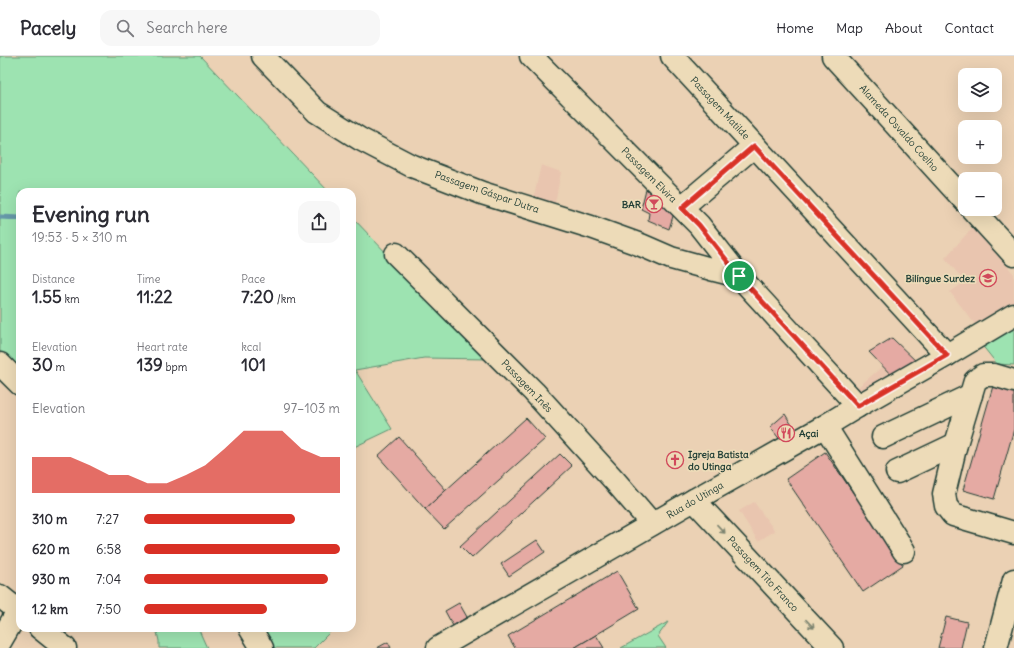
<!DOCTYPE html>
<meta charset="utf-8">
<style>
:root{--surface:#fff;--page:#f7f7f7;--text:#2b2b33;--muted:#7c7c81;--line:#e1e1e2;--accent:#d93025}
body{margin:0;font-family:Delius,sans-serif;background:var(--page);color:var(--text);height:100vh;display:flex;flex-direction:column;font-size:15px;white-space:nowrap}
*{box-sizing:border-box;margin:0}
p{font-size:13px;color:var(--muted)}
.icon{flex:none;width:22px;height:22px;fill:none;stroke:currentColor;stroke-width:2;stroke-linecap:round;stroke-linejoin:round}
.map{position:relative;flex:1;overflow:hidden}
.details{position:absolute;left:16px;top:132px;width:340px;height:444px;display:flex;flex-direction:column;background:var(--surface);border-radius:12px;box-shadow:0 4px 16px #0002}
.details>*{flex:none}
.controls{position:absolute;left:958px;top:12px;display:grid;gap:8px}
.controls a{display:grid;place-items:center;width:44px;height:44px;border-radius:8px;background:var(--surface);box-shadow:0 4px 16px #0002;font-size:20px}
.pin{position:absolute;display:grid;place-items:center;width:34px;height:34px;color:#fff;margin:-17px;border:2px solid #fff;border-radius:50%;box-shadow:0 1px 4px #0007}
.round{display:grid;place-items:center;flex:none;width:42px;height:42px;border-radius:12px;background:var(--page)}
.head{display:flex;align-items:center;justify-content:space-between;height:68px;padding:0 16px}
h1{font-size:22px;font-weight:700;line-height:30px}
.metrics{display:grid;grid-template-columns:repeat(3,1fr);gap:6px;height:68px;padding:4px 16px}
.metrics div{display:grid;align-content:center}
.metrics b{font-size:17px;font-weight:700}
.metrics small{font-size:11px;font-weight:400}
.metrics p{font-size:11px}
.chart{height:112px;padding:8px 16px}
.chart p{display:flex;justify-content:space-between}
.chart svg{width:100%;height:72px;margin-top:4px;fill:var(--accent);opacity:.7}
ul{padding:0 16px;list-style:none;font-size:13px}
li{display:grid;grid-template-columns:64px 48px 1fr;align-items:center;height:30px}
li i{height:10px;border-radius:5px;background:var(--accent)}
header{display:flex;align-items:center;gap:24px;box-sizing:border-box;height:56px;padding:0 20px;background:var(--surface);border-bottom:1px solid var(--line)}
header strong{font-size:19px}
nav{display:flex;gap:22px;margin-inline-start:auto;font-size:14px}
.search{width:280px;height:36px;background:var(--page);display:flex;align-items:center;gap:10px;box-sizing:border-box;padding:0 14px;border-radius:12px;color:var(--muted);font-size:15px}
.map>svg:first-child{display:block}
.built{fill:#e9c5af}
.green{fill:#9de3b1;stroke:#5e9072}
.lines{fill:none;stroke-linecap:round;stroke-linejoin:round}
.stream{stroke:#6698a9;stroke-width:5}
.building{fill:#e5aaa3;stroke:#1f3d34}
.minor-casing{stroke:#1f3d34;stroke-width:25}
.highway-casing{stroke:#1f3d34;stroke-width:25}
.minor{stroke:#eddbb8;stroke-width:22}
.highway{stroke:#eddbb8;stroke-width:22}
.oneway{stroke:#7c846f}
.route-casing{stroke:#fff;stroke-width:8}
.route{stroke:#d93025;stroke-width:5}
.labels{text-anchor:middle;dominant-baseline:central;stroke-width:3.5;stroke-linejoin:round;paint-order:stroke}
.street-label{font-size:10px;fill:#1f3d34;stroke:#eddbb8}
.poi-label{font-size:10px;font-weight:bold;fill:#1f3d34;stroke:#eddbb8;text-anchor:end}
</style>
<header>
<strong>Pacely</strong>
<div class="search"><svg class="icon" aria-label="search" viewBox="0 0 24 24"><circle cx="10" cy="10" r="6"/><path d="M15 15l6 6"/></svg>Search here</div>
<nav><a>Home</a><a>Map</a><a>About</a><a>Contact</a></nav>
</header>
<div class="map">
<svg width="1014" height="592" viewBox="0 0 1014 592">
<rect width="100%" height="100%" fill="#ebd1b4"/>
<filter id="ink" filterUnits="userSpaceOnUse"><feTurbulence type="fractalNoise" baseFrequency=".025" numOctaves="2"/><feDisplacementMap in="SourceGraphic" scale="8" xChannelSelector="R" yChannelSelector="G"/><feConvolveMatrix kernelMatrix="1 2 1 2 8 2 1 2 1" color-interpolation-filters="sRGB"/></filter>
<g filter="url(#ink)">
<g class="built">
<path d="M541,109l20,7 -6,31 -9,3 -13,-5z"/>
<path d="M973,171l41,47v32l-33,26 -31,-40 15,-10 -20,-24z"/>
<path d="M883,310l12,15 -15,9 -29,3z"/>
<path d="M754,446l21,29 -17,10 -19,-30z"/>
</g>
<g class="green">
<path d="M0,0h200l129,136h-309v184l-20,-25z"/>
<path d="M352,161l135,142 -63,-1 -69,12 37,59 -40,19z"/>
<path d="M1014,269v40l-17,-1 -16,-20z"/>
<path d="M668,566l-10,14 8,12h-45z"/>
<path d="M156,572h42l9,20h-48v-7z"/>
<path d="M259,572h68l3,4 -16,16h-41z"/>
</g>
<g class="lines">
<path class="stream" d="M0,161l20,1"/>
</g>
<g class="building">
<path d="M646,133l14,10 14,14 -5,16 -21,-9 1,-7 -8,-4z"/>
<path d="M892,282l29,28 -24,15 -28,-29z"/>
<path d="M995,323l19,6v44l-20,70 -31,-9z"/>
<path d="M785,358l16,26 -16,6 -15,-19z"/>
<path d="M526,362l19,21 -101,90 -19,-20z"/>
<path d="M399,381l47,53 -21,19 -47,-53z"/>
<path d="M825,396l78,113 -40,27 -77,-113z"/>
<path d="M560,398l12,12 -100,92 -12,-12z"/>
<path d="M537,484l8,12 -36,24 -8,-12z"/>
<path d="M617,515l22,38 -65,39h-59l-7,-12z"/>
<path d="M459,547l8,14 -14,9 -8,-15z"/>
<path d="M946,561l21,5 -6,26h-23z"/>
<path d="M596,579l8,13h-30z"/>
<path d="M388,586l3,6h-14z"/>
</g>
<g class="lines">
<g class="minor-casing">
<g id="minor">
<path d="M263,0l54,56 43,27 52,27 70,27 109,34 50,18 30,13 40,11 28,7"/>
<path d="M531,0l168,169 40,51 119,130"/>
<path d="M672,0l275,299"/>
<path d="M833,0l132,145"/>
<path d="M682,151l72,-61"/>
<path d="M972,153l42,46"/>
<path d="M396,198l138,138 81,89 37,43"/>
<path d="M0,308l20,20"/>
<path d="M1014,325l-20,-6h-11l-8,6 -19,63 -12,50 2,12 7,9 61,18"/>
<path d="M825,370l79,125"/>
<path d="M883,381l88,-42"/>
<path d="M897,416l59,-28"/>
<path d="M694,444l138,148"/>
<path d="M0,540l20,16"/>
<path d="M40,572l25,20"/>
<path d="M250,572l12,20"/>
<path d="M0,586l18,-31"/>
<path d="M438,592l256,-148 131,-74 33,-20 89,-51 67,-40"/>
</g>
</g>
<g class="highway-casing">
<path id="highway" d="M996,592l18,-68"/>
</g>
<use href="#minor" class="minor"/>
<use href="#highway" class="highway"/>
</g>
<defs><path id="oneway-shaft" d="M-6 0H5M1.5-3L5.5 0L1.5 3" fill="none" stroke-width="1.6" stroke-linecap="round" stroke-linejoin="round"/></defs>
<g class="oneway">
<use href="#oneway-shaft" transform="translate(721 473) rotate(47)"/>
<use href="#oneway-shaft" transform="translate(810 568) rotate(47)"/>
</g>
</g>
<g class="lines" filter="url(#ink)">
<g class="route-casing">
<path id="route" d="M754,90l193,209 -89,51 -119,-130 -40,-51 -17,-17z"/>
</g>
<use href="#route" class="route"/>
</g>
<defs>
<g id="bar-ring" transform="scale(0.9)"><circle r="9.5" fill="#eddbb8" stroke="#d1495b" stroke-width="1.5"/><path d="M-6-5H6L.8 .8V4.5H3.5V6h-7V4.5H-.8V.8Z" fill="#d1495b"/></g>
<g id="school-ring" transform="scale(0.9)"><circle r="9.5" fill="#eddbb8" stroke="#d1495b" stroke-width="1.5"/><path d="M0-5L7-2L0 1L-7-2ZM-4 1L0 2.5L4 1V4Q0 6-4 4Z" fill="#d1495b"/></g>
<g id="restaurant-ring" transform="scale(0.9)"><circle r="9.5" fill="#eddbb8" stroke="#d1495b" stroke-width="1.5"/><path d="M-5-6h1v4h1v-4h1v4h1v-4h1v5L-1.5 .5V6h-2V.5L-5-1ZM5-6V6H3V1.5H1.5Q1.5-4 5-6Z" fill="#d1495b"/></g>
<g id="church-ring" transform="scale(0.9)"><circle r="9.5" fill="#eddbb8" stroke="#d1495b" stroke-width="1.5"/><path d="M-1.2-6h2.4v3.5h3.3v2.4h-3.3V6h-2.4V-.1h-3.3v-2.4h3.3Z" fill="#d1495b"/></g>
</defs>
<g fill-rule="evenodd">
<use href="#bar-ring" x="654" y="148"/>
<use href="#school-ring" x="988" y="222"/>
<use href="#restaurant-ring" x="786" y="377"/>
<use href="#church-ring" x="675" y="404"/>
</g>
<g class="labels">
<g class="street-label">
<text transform="translate(720 52) rotate(47)">Passagem Matilde</text>
<text transform="translate(899 72) rotate(48)">Alameda Osvaldo Coelho</text>
<text transform="translate(649 119) rotate(45)">Passagem Elvira</text>
<text transform="translate(487 136) rotate(19)">Passagem Gáspar Dutra</text>
<text transform="translate(527 330) rotate(46)">Passagem Inês</text>
<text transform="translate(695 444) rotate(-30)">Rua do Utinga</text>
<text transform="translate(763 518) rotate(47)">Passagem Tito Franco</text>
</g>
<g class="poi-label">
<text x="641" y="148">BAR</text>
<text x="975" y="222">Bilíngue Surdez</text>
<text x="799" y="377" text-anchor="start">Açai</text>
<text x="688" y="398" text-anchor="start">Igreja Batista<tspan x="688" dy="12">do Utinga</tspan></text>
</g>
</g>
</svg>
<div class="controls">
<a><svg class="icon" aria-label="layers" viewBox="0 0 24 24"><path d="M12 4l9 5-9 5-9-5zM3 14l9 5 9-5"/></svg></a>
<a>+</a>
<a>−</a>
</div>
<div class="pin" style="left:739px;top:220px;background:#1e9e55"><svg class="icon" aria-label="arrive" viewBox="0 0 24 24"><path d="M6 21V4h12l-3 4 3 4H6"/></svg></div>
<section class="details">
<div class="head"><div><h1>Evening run</h1><p>19:53 · 5 × 310 m</p></div><a class="round"><svg class="icon" aria-label="share" viewBox="0 0 24 24"><path d="M12 15V3M7 8l5-5 5 5M5 13v7h14v-7"/></svg></a></div>
<div class="metrics">
<div><p>Distance</p><b>1.55<small> km</small></b></div>
<div><p>Time</p><b>11:22</b></div>
<div><p>Pace</p><b>7:20<small> /km</small></b></div>
</div>
<div class="metrics">
<div><p>Elevation</p><b>30<small> m</small></b></div>
<div><p>Heart rate</p><b>139<small> bpm</small></b></div>
<div><p>kcal</p><b>101</b></div>
</div>
<div class="chart"><p><span>Elevation</span>97–103 m</p>
<svg viewBox="0 0 160 44" preserveAspectRatio="none"><path d="M0 44V22L10 22L20 22L30 27L40 33L50 33L60 38L70 38L80 33L90 27L100 17L110 6L120 6L130 6L140 17L150 22L160 22V44z"/></svg>
</div>
<ul>
<li><b>310 m</b>7:27<i style="width:77%"></i></li>
<li><b>620 m</b>6:58<i style="width:100%"></i></li>
<li><b>930 m</b>7:04<i style="width:94%"></i></li>
<li><b>1.2 km</b>7:50<i style="width:63%"></i></li>
</ul>
</section>
</div>
